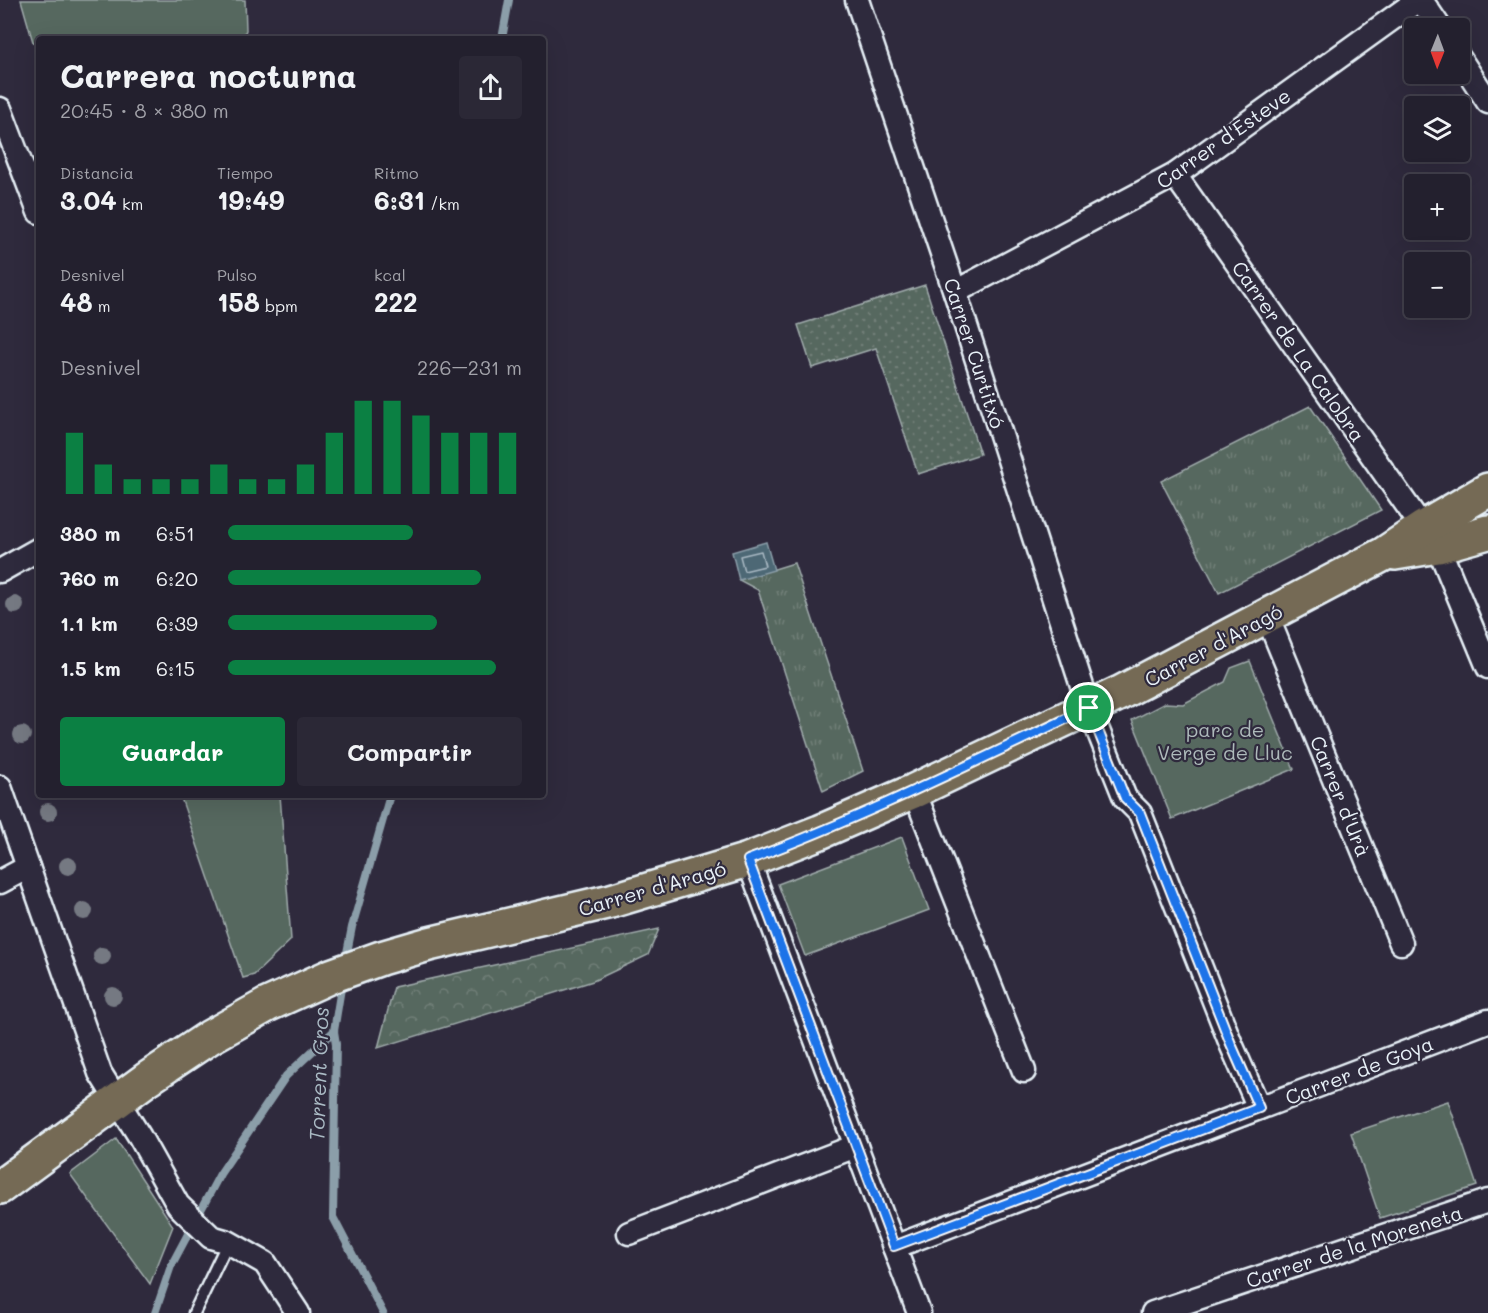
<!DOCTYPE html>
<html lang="es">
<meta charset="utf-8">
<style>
:root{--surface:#23202e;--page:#2b2836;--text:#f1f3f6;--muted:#a3a3aa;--line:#403e4a;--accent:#0b8043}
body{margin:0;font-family:Mali,sans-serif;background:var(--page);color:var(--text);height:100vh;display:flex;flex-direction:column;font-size:22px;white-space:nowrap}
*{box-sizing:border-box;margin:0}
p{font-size:20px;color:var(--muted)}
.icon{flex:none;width:33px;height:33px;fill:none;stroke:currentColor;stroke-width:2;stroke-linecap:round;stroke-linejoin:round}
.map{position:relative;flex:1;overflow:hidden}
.details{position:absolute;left:36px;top:36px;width:510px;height:762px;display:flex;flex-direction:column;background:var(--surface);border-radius:6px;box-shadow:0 6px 24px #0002,0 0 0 2px var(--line)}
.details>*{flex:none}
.needle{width:39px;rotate:181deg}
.fabs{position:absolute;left:1404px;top:18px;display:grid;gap:12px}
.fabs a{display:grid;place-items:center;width:66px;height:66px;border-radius:6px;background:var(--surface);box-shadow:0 6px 24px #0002,0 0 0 2px var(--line);font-size:30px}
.pin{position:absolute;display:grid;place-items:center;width:51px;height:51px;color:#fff;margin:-26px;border:3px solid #fff;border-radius:50%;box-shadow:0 2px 6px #0007}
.round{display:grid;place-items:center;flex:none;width:63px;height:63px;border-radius:6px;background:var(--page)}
.head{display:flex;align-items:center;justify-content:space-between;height:102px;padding:0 24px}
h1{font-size:33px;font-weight:700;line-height:45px}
.metrics{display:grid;grid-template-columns:repeat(3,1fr);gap:9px;height:102px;padding:6px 24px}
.metrics div{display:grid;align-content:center}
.metrics b{font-size:26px;font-weight:700}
.metrics small{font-size:16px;font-weight:400}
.metrics p{font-size:16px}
.chart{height:168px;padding:12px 24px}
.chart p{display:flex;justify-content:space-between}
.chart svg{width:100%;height:108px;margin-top:6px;stroke:var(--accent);stroke-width:6}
.action{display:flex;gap:12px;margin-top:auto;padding:12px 24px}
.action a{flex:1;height:69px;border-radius:6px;background:var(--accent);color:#fff;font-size:24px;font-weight:700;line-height:69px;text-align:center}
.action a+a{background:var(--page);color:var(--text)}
ul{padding:0 24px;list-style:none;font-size:20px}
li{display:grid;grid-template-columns:96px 72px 1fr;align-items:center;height:45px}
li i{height:15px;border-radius:8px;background:var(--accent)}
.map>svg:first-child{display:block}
.grass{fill:url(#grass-tufts);stroke:#a0acac;stroke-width:1.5}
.forest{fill:url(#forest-crowns);stroke:#a0acac;stroke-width:1.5}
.park{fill:#57685f;stroke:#a0acac;stroke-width:1.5}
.garden{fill:url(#garden-dots);stroke:#a0acac;stroke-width:1.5}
.water{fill:#4d6775;stroke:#8b9ea9;stroke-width:1.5}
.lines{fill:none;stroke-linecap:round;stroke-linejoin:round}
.shore{stroke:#aabac4;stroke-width:1.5}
.stream{stroke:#8b9ea9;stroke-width:8}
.lane-casing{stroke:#e8f1f8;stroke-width:15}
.street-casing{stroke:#e8f1f8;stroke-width:27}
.primary-casing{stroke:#e8f1f8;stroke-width:38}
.lane{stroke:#2f2a3d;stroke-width:10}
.street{stroke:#2f2a3d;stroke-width:22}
.primary{stroke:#746b55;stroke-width:33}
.tree{fill:#757982}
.route-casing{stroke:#fff;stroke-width:12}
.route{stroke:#1a73e8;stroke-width:8}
.labels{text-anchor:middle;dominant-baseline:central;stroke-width:4.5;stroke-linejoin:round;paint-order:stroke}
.street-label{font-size:20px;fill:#e8f1f8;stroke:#2f2a3d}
.park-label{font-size:20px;fill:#aebabb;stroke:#2f2a3d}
.water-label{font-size:21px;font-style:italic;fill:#aabac4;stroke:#2f2a3d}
</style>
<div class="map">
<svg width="1488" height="1313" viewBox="0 0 1488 1313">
<defs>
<pattern id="grass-tufts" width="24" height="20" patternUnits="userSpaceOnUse" patternTransform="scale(1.5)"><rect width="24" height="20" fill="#57685f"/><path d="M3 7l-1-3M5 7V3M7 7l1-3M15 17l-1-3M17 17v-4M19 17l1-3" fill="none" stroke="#6f7e77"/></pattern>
<pattern id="forest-crowns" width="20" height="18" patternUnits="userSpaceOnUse" patternTransform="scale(1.5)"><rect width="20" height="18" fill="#57685f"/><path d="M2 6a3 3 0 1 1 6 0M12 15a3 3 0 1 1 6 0" fill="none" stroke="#6f7e77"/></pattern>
<pattern id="garden-dots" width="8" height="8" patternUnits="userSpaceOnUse" patternTransform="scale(1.5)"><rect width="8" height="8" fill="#57685f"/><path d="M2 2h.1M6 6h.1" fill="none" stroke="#6f7e77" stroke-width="1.8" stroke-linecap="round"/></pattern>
</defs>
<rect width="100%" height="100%" fill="#2f2a3d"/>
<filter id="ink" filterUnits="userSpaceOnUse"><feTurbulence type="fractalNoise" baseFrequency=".0167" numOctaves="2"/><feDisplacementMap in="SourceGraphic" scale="12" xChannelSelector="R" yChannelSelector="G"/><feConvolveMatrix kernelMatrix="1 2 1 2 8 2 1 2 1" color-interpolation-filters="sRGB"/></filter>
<g filter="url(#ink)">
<g class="grass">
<path d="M1310,406l71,104 -162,83 -58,-112z"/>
<path d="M794,563l69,208 -40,20 -65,-201 -19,-10z"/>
</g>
<path class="forest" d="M659,929l-11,26 -55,26 -215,67 16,-61z"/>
<g class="park">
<path d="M21,0h224l1,30 -4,9h-203v5l-6,-2z"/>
<path d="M1250,661l44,108 -122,50 -40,-99 33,-17 18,1 42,-22 6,-14z"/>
<path d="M180,795h100l11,145 -37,35 -11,3z"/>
<path d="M902,837l27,73 -124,46 -27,-72z"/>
<path d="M1448,1101l29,85 -97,32 -29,-85z"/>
<path d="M116,1139l57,87 -23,58 -80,-110z"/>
</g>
<path class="garden" d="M925,285l55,169 -62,20 -42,-126 -64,20 -14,-43z"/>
<path class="water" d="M766,542l8,28 -35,10 -7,-28z"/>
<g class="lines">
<path class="shore" d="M761,551l4,15 -21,5 -4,-15z"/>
<g class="stream">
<path d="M502,39l7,-39"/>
<path d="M345,963l7,-36 38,-132"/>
<path d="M342,982l-8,49 2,13 -3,173 50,96"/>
<path d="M155,1313l16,-47 49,-92 66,-98 48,-45"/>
</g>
<g class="lane-casing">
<path id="lane" d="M194,1313l34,-71"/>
</g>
<g class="street-casing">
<g id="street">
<path d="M857,0l98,292 134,416 36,90 15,15 91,231 28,64"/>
<path d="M1421,0l19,28"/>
<path d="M1460,59l28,43"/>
<path d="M0,109l39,103"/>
<path d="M1175,175l248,353"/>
<path d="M955,292l220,-117 243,-175"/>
<path d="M1438,546l50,121"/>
<path d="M0,571l39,-22"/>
<path d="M1267,616l134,327"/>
<path d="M0,787l100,286 40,64 38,68 33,32 17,5 37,21 33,50"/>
<path d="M914,791l110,280"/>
<path d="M748,860l171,453"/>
<path d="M0,882l28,-15"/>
<path d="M629,1233l227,-87"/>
<path d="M894,1247l594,-226"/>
<path d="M1153,1313l335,-112"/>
</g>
</g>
<g class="primary-casing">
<g id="primary">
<path d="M1395,553l43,-7 50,-14"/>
<path d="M0,1187l147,-108 63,-42 57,-32 64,-29 50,-18 48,-14 182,-43 137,-41 72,-28 94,-41 206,-98 264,-139 39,-26 65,-38"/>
</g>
</g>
<use href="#lane" class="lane"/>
<use href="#street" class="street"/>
<use href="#primary" class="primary"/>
</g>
<g class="tree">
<circle cx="15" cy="605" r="9"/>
<circle cx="22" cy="735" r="9"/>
<circle cx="48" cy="812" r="9"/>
<circle cx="68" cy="866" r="9"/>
<circle cx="84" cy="911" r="9"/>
<circle cx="102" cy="956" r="9"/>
<circle cx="113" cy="996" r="9"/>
</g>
</g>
<g class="lines" filter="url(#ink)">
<g class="route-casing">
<path id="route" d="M1089,708l36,90 15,15 91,231 28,64 -365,138 -146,-386c117,-43 228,-99 341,-152z"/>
</g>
<use href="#route" class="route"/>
</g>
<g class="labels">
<g class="street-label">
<text transform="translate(1223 138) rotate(-35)">Carrer d'Esteve</text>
<text transform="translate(1299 351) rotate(55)">Carrer de La Calobra</text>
<text transform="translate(975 353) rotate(72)">Carrer Curtitxó</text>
<text transform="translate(1213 645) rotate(-28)">Carrer d'Aragó</text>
<text transform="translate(1341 796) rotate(68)">Carrer d'Urà</text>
<text transform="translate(652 888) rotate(-16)">Carrer d'Aragó</text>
<text transform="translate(1359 1070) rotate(-21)">Carrer de Goya</text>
<text transform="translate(1354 1246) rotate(-18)">Carrer de la Moreneta</text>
</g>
<g class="park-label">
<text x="1225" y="729">parc de<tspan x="1225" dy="23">Verge de Lluc</tspan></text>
</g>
<g class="water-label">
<text transform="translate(318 1074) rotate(-88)">Torrent Gros</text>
</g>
</g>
</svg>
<div class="fabs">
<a><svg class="needle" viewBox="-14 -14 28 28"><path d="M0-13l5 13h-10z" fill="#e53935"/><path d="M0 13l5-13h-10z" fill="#a3a3aa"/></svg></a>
<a><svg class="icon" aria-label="layers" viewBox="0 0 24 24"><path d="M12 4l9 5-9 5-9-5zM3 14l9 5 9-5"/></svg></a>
<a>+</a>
<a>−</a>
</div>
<div class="pin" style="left:1089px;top:708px;background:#1e9e55"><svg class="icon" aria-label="arrive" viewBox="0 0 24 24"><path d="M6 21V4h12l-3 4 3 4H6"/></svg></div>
<section class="details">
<div class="head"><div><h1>Carrera nocturna</h1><p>20:45 · 8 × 380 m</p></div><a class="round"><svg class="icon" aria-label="share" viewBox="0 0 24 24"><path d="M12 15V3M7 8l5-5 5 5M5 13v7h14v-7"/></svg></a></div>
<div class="metrics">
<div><p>Distancia</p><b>3.04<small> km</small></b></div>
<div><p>Tiempo</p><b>19:49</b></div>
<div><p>Ritmo</p><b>6:31<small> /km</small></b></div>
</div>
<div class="metrics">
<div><p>Desnivel</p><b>48<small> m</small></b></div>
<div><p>Pulso</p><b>158<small> bpm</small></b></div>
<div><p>kcal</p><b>222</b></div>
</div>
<div class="chart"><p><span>Desnivel</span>226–231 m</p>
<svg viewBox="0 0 160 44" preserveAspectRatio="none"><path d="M5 44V19M15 44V32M25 44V38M35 44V38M45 44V38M55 44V32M65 44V38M75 44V38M85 44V32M95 44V19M105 44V6M115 44V6M125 44V12M135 44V19M145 44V19M155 44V19"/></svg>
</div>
<ul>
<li><b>380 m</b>6:51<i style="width:63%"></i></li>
<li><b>760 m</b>6:20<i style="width:86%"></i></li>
<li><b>1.1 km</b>6:39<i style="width:71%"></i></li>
<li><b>1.5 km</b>6:15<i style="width:91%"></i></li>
</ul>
<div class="action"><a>Guardar</a><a>Compartir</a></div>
</section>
</div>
